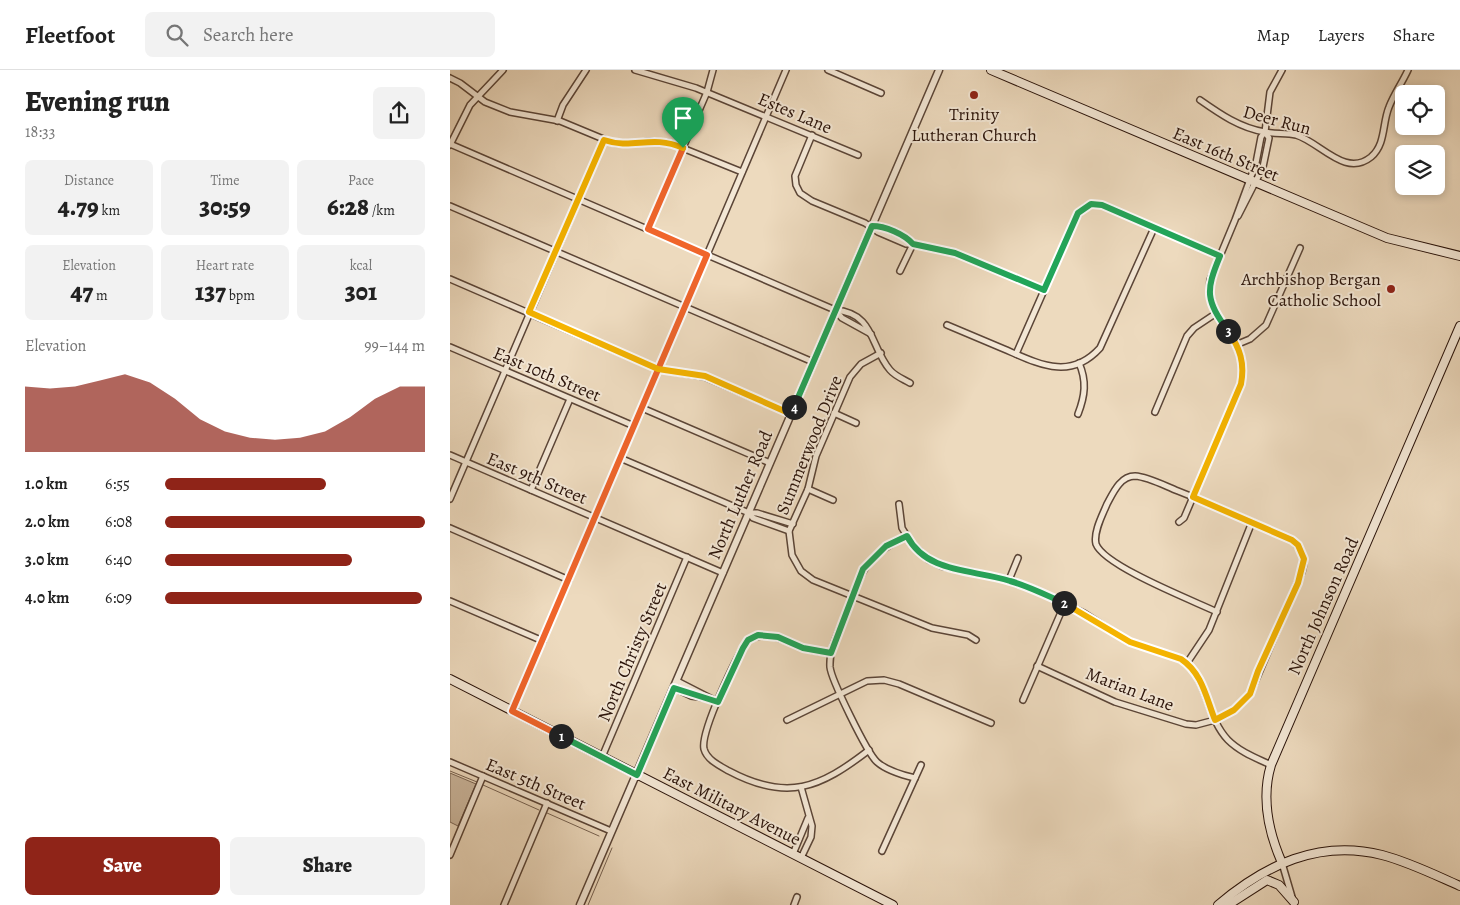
<!DOCTYPE html>
<meta charset="utf-8">
<style>
:root{--surface:#fff;--page:#f2f2f2;--text:#222;--muted:#767676;--line:#e0e0e0;--accent:#8f2418}
body{margin:0;font-family:Alegreya,serif;background:var(--page);color:var(--text);height:100vh;display:flex;flex-direction:column;font-size:19px;white-space:nowrap}
*{box-sizing:border-box;margin:0}
p{font-size:16px;color:var(--muted)}
.icon{flex:none;width:28px;height:28px;fill:none;stroke:currentColor;stroke-width:2;stroke-linecap:round;stroke-linejoin:round}
.map{position:relative;flex:1;overflow:hidden}
.side{display:flex;flex-direction:column;background:var(--surface);width:450px}
.side>*{flex:none}
.tools{position:absolute;left:945px;top:15px;display:grid;gap:10px}
.tools a{display:grid;place-items:center;width:50px;height:50px;border-radius:8px;background:var(--surface);box-shadow:0 2px 8px #0003;font-size:25px}
.pin{position:absolute;display:grid;place-items:center;width:42px;height:42px;color:#fff;margin:-51px -21px;border-radius:50% 50% 50% 0;rotate:-45deg;box-shadow:0 0 5px #0007}
.pin .icon{rotate:45deg}
.km{position:absolute;width:25px;height:25px;margin:-12px;border-radius:50%;background:#222;color:#fff;font-size:14px;line-height:25px;text-align:center}
.round{display:grid;place-items:center;flex:none;width:52px;height:52px;border-radius:8px;background:var(--page)}
.summary{display:flex;align-items:center;justify-content:space-between;height:85px;padding:0 25px}
h1{font-size:28px;font-weight:800;line-height:38px}
.stats{display:grid;grid-template-columns:repeat(3,1fr);gap:8px;height:85px;padding:5px 25px}
.stats div{display:grid;align-content:center;border-radius:8px;background:var(--page);text-align:center}
.stats b{font-size:25px;font-weight:800}
.stats small{font-size:14px;font-weight:400}
.stats p{font-size:14px}
.chart{height:140px;padding:10px 25px}
.chart p{display:flex;justify-content:space-between}
.chart svg{width:100%;height:90px;margin-top:5px;fill:var(--accent);opacity:.7}
.cta{display:flex;gap:10px;margin-top:auto;padding:10px 25px}
.cta a{flex:1;height:58px;border-radius:8px;background:var(--accent);color:#fff;font-size:20px;font-weight:800;line-height:58px;text-align:center}
.cta a+a{background:var(--page);color:var(--text)}
ul{padding:0 25px;list-style:none;font-size:16px}
li{display:grid;grid-template-columns:80px 60px 1fr;align-items:center;height:38px}
li i{height:12px;border-radius:6px;background:var(--accent)}
header{display:flex;align-items:center;gap:30px;box-sizing:border-box;height:70px;padding:0 25px;background:var(--surface);border-bottom:1px solid var(--line)}
header strong{font-size:24px}
nav{display:flex;gap:28px;margin-inline-start:auto;font-size:18px}
.search{width:350px;height:45px;background:var(--page);display:flex;align-items:center;gap:12px;box-sizing:border-box;padding:0 18px;border-radius:8px;color:var(--muted);font-size:19px}
main{display:flex;flex:1;min-height:0}
.map>svg:first-child{display:block}
.green{fill:#ccb89f;stroke:#7b6654}
.lines{fill:none;stroke-linecap:round;stroke-linejoin:round}
.stream{stroke:#776251;stroke-width:1}
.minor-casing{stroke:#5b4537;stroke-width:8}
.tertiary-casing{stroke:#5b4537;stroke-width:9}
.secondary-casing{stroke:#2a130a;stroke-width:10}
.minor{stroke:#f3e7d5;stroke-width:5}
.tertiary{stroke:#f3e7d5;stroke-width:6}
.secondary{stroke:#f3e7d5;stroke-width:8}
.split-1-casing{stroke:#fff;stroke-width:10}
.split-2-casing{stroke:#fff;stroke-width:10}
.split-3-casing{stroke:#fff;stroke-width:10}
.split-4-casing{stroke:#fff;stroke-width:10}
.split-5-casing{stroke:#fff;stroke-width:10}
.split-1{stroke:#f0652b;stroke-width:6}
.split-2{stroke:#22a559;stroke-width:6}
.split-3{stroke:#f5b400;stroke-width:6}
.split-4{stroke:#22a559;stroke-width:6}
.split-5{stroke:#f5b400;stroke-width:6}
.poi-dot{fill:#8f2418;stroke:#f3e7d5;stroke-width:2}
.labels{text-anchor:middle;dominant-baseline:central;stroke-width:4;stroke-linejoin:round;paint-order:stroke}
.street-label{font-size:18px;fill:#2a130a;stroke:#f3e7d5}
.poi-label{font-size:18px;fill:#2a130a;stroke:#f3e7d5}
</style>
<header>
<strong>Fleetfoot</strong>
<div class="search"><svg class="icon" aria-label="search" viewBox="0 0 24 24"><circle cx="10" cy="10" r="6"/><path d="M15 15l6 6"/></svg>Search here</div>
<nav><a>Map</a><a>Layers</a><a>Share</a></nav>
</header>
<main>
<section class="side">
<div class="summary"><div><h1>Evening run</h1><p>18:33</p></div><a class="round"><svg class="icon" aria-label="share" viewBox="0 0 24 24"><path d="M12 15V3M7 8l5-5 5 5M5 13v7h14v-7"/></svg></a></div>
<div class="stats">
<div><p>Distance</p><b>4.79<small> km</small></b></div>
<div><p>Time</p><b>30:59</b></div>
<div><p>Pace</p><b>6:28<small> /km</small></b></div>
</div>
<div class="stats">
<div><p>Elevation</p><b>47<small> m</small></b></div>
<div><p>Heart rate</p><b>137<small> bpm</small></b></div>
<div><p>kcal</p><b>301</b></div>
</div>
<div class="chart"><p><span>Elevation</span>99–144 m</p>
<svg viewBox="0 0 160 44" preserveAspectRatio="none"><path d="M0 44V12L10 13L20 12L30 9L40 6L50 10L60 18L70 28L80 34L90 37L100 38L110 37L120 34L130 27L140 18L150 12L160 12V44z"/></svg>
</div>
<ul>
<li><b>1.0 km</b>6:55<i style="width:62%"></i></li>
<li><b>2.0 km</b>6:08<i style="width:100%"></i></li>
<li><b>3.0 km</b>6:40<i style="width:72%"></i></li>
<li><b>4.0 km</b>6:09<i style="width:99%"></i></li>
</ul>
<div class="cta"><a>Save</a><a>Share</a></div>
</section>
<div class="map">
<svg width="1010" height="835" viewBox="0 0 1010 835">
<rect width="100%" height="100%" fill="#eddabe"/>
<filter id="stains"><feTurbulence type="fractalNoise" baseFrequency=".004" numOctaves="4"/><feColorMatrix values="0 0 0 0 .2 0 0 0 0 .09 0 0 0 0 .02 0 0 0 .5 -.17"/></filter>
<radialGradient id="worn" r=".72"><stop offset=".6" stop-color="#630" stop-opacity="0"/><stop offset="1" stop-color="#630" stop-opacity=".3"/></radialGradient>
<path class="green" d="M0,703l26,11 -18,42 -8,-4z"/>
<g class="lines">
<g class="stream">
<path d="M0,701l27,11"/>
<path d="M33,715l56,25"/>
<path d="M97,743l52,23"/>
<path d="M138,835l24,-57"/>
</g>
<g class="minor-casing">
<g id="minor">
<path d="M185,0l61,18 162,67"/>
<path d="M378,0l53,23"/>
<path d="M0,8l10,5 25,19 25,10 50,9 53,22 17,1 21,-3 19,2 72,29"/>
<path d="M750,30c20,14 40,28 65,32 10,2 21,1 31,3 24,7 49,43 75,22 15,-13 11,-33 18,-50 5,-13 13,-24 19,-37"/>
<path d="M107,51l6,-16 23,-35"/>
<path d="M362,65l-17,41 1,9 4,8 12,8 53,22 13,9 28,12h7l42,9 89,37"/>
<path d="M0,74l385,166c40,3 35,37 55,60 5,6 13,9 20,13"/>
<path d="M0,75l20,-40 33,-35"/>
<path d="M0,136l363,156"/>
<path d="M788,146l25,-49 6,-29 -4,-6"/>
<path d="M422,156c13,0 32,8 41,18"/>
<path d="M198,159l59,-137 6,-22"/>
<path d="M450,201l13,-27"/>
<path d="M0,209l208,90 47,8 86,37"/>
<path d="M385,240l7,8 29,16"/>
<path d="M497,255c19,8 38,16 57,24 35,15 66,32 96,-1l54,-120"/>
<path d="M788,274l12,-5 16,-14 34,-77"/>
<path d="M0,277l184,79"/>
<path d="M431,283l-20,11 -11,13 -34,79 -8,33 -19,42 3,24 9,16 12,9 119,48 36,7 8,5"/>
<path d="M566,284l59,-134c6,-12 14,-18 27,-15l118,51"/>
<path d="M192,338l128,55"/>
<path d="M705,342l32,-76 7,-8 21,-14"/>
<path d="M384,343l22,10"/>
<path d="M628,344c7,-18 9,-33 1,-51"/>
<path d="M0,385l273,118"/>
<path d="M170,388l129,55h8l36,11"/>
<path d="M358,419l25,11"/>
<path d="M81,420l39,-91"/>
<path d="M0,429l154,-359"/>
<path d="M449,434l3,24 5,8 4,7 18,17 12,6 68,14 27,10 48,23 45,29 52,17c28,19 24,57 47,81 12,12 28,18 43,25"/>
<path d="M299,443l4,5 36,13"/>
<path d="M729,452l5,-4 57,-134c9,-49 -35,-58 -31,-104l25,-60 21,-57 5,-26 4,-5 5,-40 12,-22"/>
<path d="M0,458l119,52"/>
<path d="M457,466c-46,22 -45,37 -62,81 -7,16 -16,32 -15,50 1,12 37,86 47,95 10,9 25,13 38,16"/>
<path d="M559,510l9,-22"/>
<path d="M0,531l93,40"/>
<path d="M381,583c-9,-1 -19,-2 -27,-5 -20,-7 -35,-19 -56,-8 -11,15 -48,92 -44,109 3,11 16,17 25,22 58,31 91,17 140,-21"/>
<path d="M737,593l22,-33 43,-108"/>
<path d="M587,596l78,36 71,22 10,1 19,-5 19,-10 16,-16 52,-122c4,-13 1,-22 -10,-32 -38,-17 -76,-34 -114,-49 -13,-5 -29,-14 -43,-15 -15,0 -22,17 -28,28 -4,10 -14,28 -11,40 8,22 98,57 121,68"/>
<path d="M227,611l41,21"/>
<path d="M224,618l17,8 15,2"/>
<path d="M573,630l42,-97"/>
<path d="M62,641l274,-641"/>
<path d="M337,650l80,-39 17,-1 15,4 92,39"/>
<path d="M152,687l85,-200"/>
<path d="M0,692l161,69"/>
<path d="M432,781l39,-86"/>
<path d="M343,784l15,-36"/>
<path d="M0,785l33,-79"/>
<path d="M351,788l10,-21 1,-11 -11,-39"/>
<path d="M832,793l10,34"/>
<path d="M54,835l43,-102"/>
<path d="M344,835l3,-8"/>
</g>
</g>
<g class="tertiary-casing">
<path id="tertiary" d="M130,835l359,-835"/>
</g>
<g class="secondary-casing">
<g id="secondary">
<path d="M541,0l396,168 73,18"/>
<path d="M0,609l443,226"/>
<path d="M832,793c-14,-32 -21,-65 -11,-98l189,-439"/>
<path d="M768,835c47,-40 101,-66 164,-50 27,7 53,20 78,31"/>
<path d="M778,835l39,-25 12,5 15,17"/>
</g>
</g>
<use href="#minor" class="minor"/>
<use href="#tertiary" class="tertiary"/>
<use href="#secondary" class="secondary"/>
</g>
<g class="lines">
<g class="split-1-casing">
<path id="split-1" d="M111,666l-49,-25 195,-456 -59,-26 35,-81"/>
</g>
<g class="split-2-casing">
<path id="split-2" d="M111,666l76,39 37,-87 44,14 25,-54 5,-8 10,-5 20,2 25,11 28,5 32,-84 23,-23 21,-10c20,38 66,33 103,45 18,5 36,14 54,22"/>
</g>
<g class="split-3-casing">
<path id="split-3" d="M614,533l66,39 51,17c21,14 25,38 34,61l19,-10 16,-16 8,-23 40,-88 6,-24 -6,-14 -6,-5 -99,-43 48,-113c4,-21 -1,-36 -13,-53"/>
</g>
<g class="split-4-casing">
<path id="split-4" d="M344,337l78,-181c13,0 32,8 41,18l42,9 89,37 34,-77 13,-9 11,1 118,51c-15,36 -14,44 8,75"/>
</g>
<g class="split-5-casing">
<path id="split-5" d="M233,78c-32,-14 -50,2 -79,-8l-75,172 129,57 47,7 86,38 3,-7"/>
</g>
<use href="#split-1" class="split-1"/>
<use href="#split-2" class="split-2"/>
<use href="#split-3" class="split-3"/>
<use href="#split-4" class="split-4"/>
<use href="#split-5" class="split-5"/>
</g>
<g class="poi-dot">
<circle cx="524" cy="25" r="5"/>
<circle cx="941" cy="219" r="5"/>
</g>
<g class="labels">
<g class="street-label">
<text transform="translate(345 43) rotate(23)">Estes Lane</text>
<text transform="translate(827 50) rotate(15)">Deer Run</text>
<text transform="translate(776 84) rotate(23)">East 16th Street</text>
<text transform="translate(97 304) rotate(23)">East 10th Street</text>
<text transform="translate(359 375) rotate(-68)">Summerwood Drive</text>
<text transform="translate(87 408) rotate(23)">East 9th Street</text>
<text transform="translate(290 425) rotate(-67)">North Luther Road</text>
<text transform="translate(873 536) rotate(-66)">North Johnson Road</text>
<text transform="translate(182 582) rotate(-67)">North Christy Street</text>
<text transform="translate(680 619) rotate(21)">Marian Lane</text>
<text transform="translate(86 714) rotate(23)">East 5th Street</text>
<text transform="translate(282 736) rotate(27)">East Military Avenue</text>
</g>
<g class="poi-label">
<text x="524" y="44">Trinity<tspan x="524" dy="21">Lutheran Church</tspan></text>
<text x="931" y="209" text-anchor="end">Archbishop Bergan<tspan x="931" dy="21">Catholic School</tspan></text>
</g>
</g>
<rect width="100%" height="100%" filter="url(#stains)"/>
<rect width="100%" height="100%" fill="url(#worn)"/>
</svg>
<div class="tools">
<a><svg class="icon" aria-label="locate" viewBox="0 0 24 24"><circle cx="12" cy="12" r="6"/><path d="M12 2v4M12 18v4M2 12h4M18 12h4"/></svg></a>
<a><svg class="icon" aria-label="layers" viewBox="0 0 24 24"><path d="M12 4l9 5-9 5-9-5zM3 14l9 5 9-5"/></svg></a>
</div>
<div class="pin" style="left:233px;top:78px;background:#1e9e55"><svg class="icon" aria-label="arrive" viewBox="0 0 24 24"><path d="M6 21V4h12l-3 4 3 4H6"/></svg></div>
<b class="km" style="left:111px;top:666px">1</b>
<b class="km" style="left:614px;top:533px">2</b>
<b class="km" style="left:778px;top:261px">3</b>
<b class="km" style="left:344px;top:337px">4</b>
</div>
</main>
